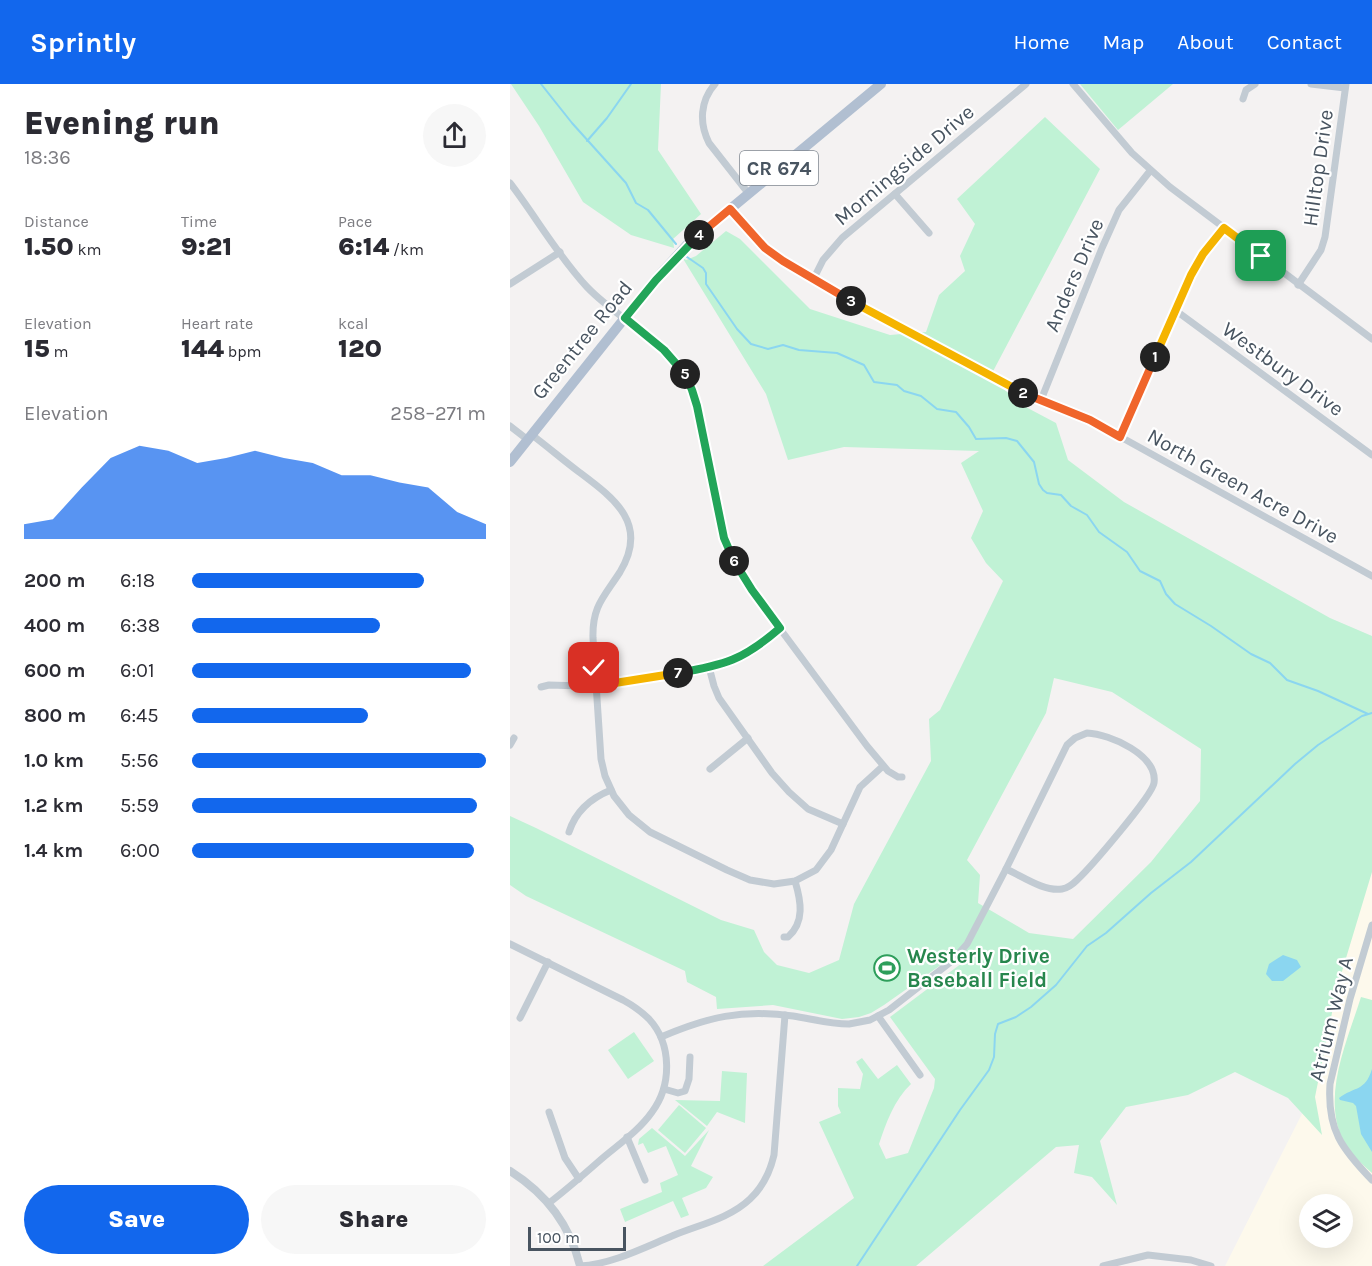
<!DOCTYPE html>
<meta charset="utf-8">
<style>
:root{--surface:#fff;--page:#f7f7f7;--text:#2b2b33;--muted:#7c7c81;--accent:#1267ed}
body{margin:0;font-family:Karla,sans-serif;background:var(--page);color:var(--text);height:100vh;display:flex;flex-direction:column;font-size:22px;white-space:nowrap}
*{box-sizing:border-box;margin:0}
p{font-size:20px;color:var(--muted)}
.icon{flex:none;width:33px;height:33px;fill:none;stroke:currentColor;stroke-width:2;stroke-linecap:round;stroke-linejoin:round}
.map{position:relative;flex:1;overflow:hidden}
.sheet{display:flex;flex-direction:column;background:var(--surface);width:510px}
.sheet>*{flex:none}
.fabs{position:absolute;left:789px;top:1110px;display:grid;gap:12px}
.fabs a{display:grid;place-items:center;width:54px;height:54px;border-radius:50%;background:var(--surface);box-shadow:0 6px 24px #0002;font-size:30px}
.scale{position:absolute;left:18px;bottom:15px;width:98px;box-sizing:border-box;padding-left:6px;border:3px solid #485460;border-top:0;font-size:16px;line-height:21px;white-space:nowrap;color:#485460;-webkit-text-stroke:4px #fff;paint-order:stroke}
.pin{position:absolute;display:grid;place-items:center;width:51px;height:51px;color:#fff;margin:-26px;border-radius:12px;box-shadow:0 3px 9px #0006}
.km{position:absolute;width:30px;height:30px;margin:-15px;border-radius:50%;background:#222;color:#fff;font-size:16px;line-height:30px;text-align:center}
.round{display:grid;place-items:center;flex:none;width:63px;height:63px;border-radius:32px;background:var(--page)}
.summary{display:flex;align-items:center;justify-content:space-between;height:102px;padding:0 24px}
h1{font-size:33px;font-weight:800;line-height:45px}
.metrics{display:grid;grid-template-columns:repeat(3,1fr);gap:9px;height:102px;padding:6px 24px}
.metrics div{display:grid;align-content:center}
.metrics b{font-size:26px;font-weight:800}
.metrics small{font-size:16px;font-weight:400}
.metrics p{font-size:16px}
.chart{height:168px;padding:12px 24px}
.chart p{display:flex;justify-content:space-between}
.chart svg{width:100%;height:108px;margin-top:6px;fill:var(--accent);opacity:.7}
.cta{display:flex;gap:12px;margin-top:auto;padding:12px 24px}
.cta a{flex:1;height:69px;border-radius:36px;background:var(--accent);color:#fff;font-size:24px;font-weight:800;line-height:69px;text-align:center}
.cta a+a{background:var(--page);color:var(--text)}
ul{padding:0 24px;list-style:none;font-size:20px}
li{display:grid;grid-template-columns:96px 72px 1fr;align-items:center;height:45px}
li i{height:15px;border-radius:8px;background:var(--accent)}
header{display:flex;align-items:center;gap:36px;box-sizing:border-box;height:84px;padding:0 30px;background:var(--accent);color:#fff}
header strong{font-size:28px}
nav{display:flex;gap:33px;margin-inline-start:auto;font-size:21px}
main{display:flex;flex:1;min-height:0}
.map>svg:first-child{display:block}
.commercial{fill:#fdf9ec;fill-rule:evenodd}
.green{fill:#c0f2d5;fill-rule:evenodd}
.water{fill:#8bd6f0}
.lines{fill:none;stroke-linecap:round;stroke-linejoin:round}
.stream{stroke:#8bd6f0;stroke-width:2}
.minor{stroke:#c2cbd3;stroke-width:7}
.tertiary{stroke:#c2cbd3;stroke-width:8}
.primary{stroke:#b1bfd1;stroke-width:10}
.split-1-casing{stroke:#fff;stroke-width:12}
.split-2-casing{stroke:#fff;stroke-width:12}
.split-3-casing{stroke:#fff;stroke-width:12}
.split-4-casing{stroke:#fff;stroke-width:12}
.split-5-casing{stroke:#fff;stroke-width:12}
.split-6-casing{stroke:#fff;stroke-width:12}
.split-7-casing{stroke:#fff;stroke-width:12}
.split-8-casing{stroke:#fff;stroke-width:12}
.split-1{stroke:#f5b400;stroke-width:8}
.split-2{stroke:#f0652b;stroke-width:8}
.split-3{stroke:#f5b400;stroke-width:8}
.split-4{stroke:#f0652b;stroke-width:8}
.split-5{stroke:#22a559;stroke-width:8}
.split-6{stroke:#22a559;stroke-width:8}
.split-7{stroke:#22a559;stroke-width:8}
.split-8{stroke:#f5b400;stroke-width:8}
.labels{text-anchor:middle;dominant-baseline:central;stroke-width:4.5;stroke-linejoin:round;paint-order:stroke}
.shield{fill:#fff;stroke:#7f8790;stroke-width:1.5}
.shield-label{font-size:20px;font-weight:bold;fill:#485460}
.street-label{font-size:21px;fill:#485460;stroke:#fff}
.leisure-label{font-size:21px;font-weight:bold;fill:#27864d;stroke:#fff;text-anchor:start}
</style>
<header>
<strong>Sprintly</strong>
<nav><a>Home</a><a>Map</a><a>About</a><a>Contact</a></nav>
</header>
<main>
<section class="sheet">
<div class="summary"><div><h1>Evening run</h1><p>18:36</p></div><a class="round"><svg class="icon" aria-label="share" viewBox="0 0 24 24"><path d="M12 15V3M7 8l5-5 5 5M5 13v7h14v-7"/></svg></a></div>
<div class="metrics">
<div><p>Distance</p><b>1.50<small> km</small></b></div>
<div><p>Time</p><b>9:21</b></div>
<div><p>Pace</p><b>6:14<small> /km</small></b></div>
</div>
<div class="metrics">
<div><p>Elevation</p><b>15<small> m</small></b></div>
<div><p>Heart rate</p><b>144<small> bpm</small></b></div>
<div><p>kcal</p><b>120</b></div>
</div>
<div class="chart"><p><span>Elevation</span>258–271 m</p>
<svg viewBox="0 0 160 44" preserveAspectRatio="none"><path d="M0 44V38L10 36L20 23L30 11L40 6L50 8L60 13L70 11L80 8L90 11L100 13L110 18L120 18L130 21L140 23L150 33L160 38V44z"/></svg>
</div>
<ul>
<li><b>200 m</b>6:18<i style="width:79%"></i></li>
<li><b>400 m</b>6:38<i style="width:64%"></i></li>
<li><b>600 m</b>6:01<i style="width:95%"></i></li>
<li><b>800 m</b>6:45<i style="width:60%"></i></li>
<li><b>1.0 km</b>5:56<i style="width:100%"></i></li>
<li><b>1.2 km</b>5:59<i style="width:97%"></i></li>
<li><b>1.4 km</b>6:00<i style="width:96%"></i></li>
</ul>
<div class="cta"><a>Save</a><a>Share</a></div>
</section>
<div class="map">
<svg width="862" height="1182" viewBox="0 0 862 1182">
<rect width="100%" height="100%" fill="#f4f2f2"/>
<path class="commercial" d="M862,662v520h-147l84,-166zM800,1120h32v34h-32z"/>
<g class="green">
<path d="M1,0h150l-3,66 43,64 -28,25 1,9 -43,-13 -48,-33 -44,-76z"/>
<path d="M570,0h93l-55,46z"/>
<path d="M535,33l55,52 -110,208 32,28 34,18 12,37 56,42 206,116 42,18v236l-35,116 -22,109 7,38 -34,-37 -53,-26 -47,23 -62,12 -26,34 17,64 -25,-28 -18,-4 5,-28 -23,2 -140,119h-153l91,-68 -35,-76 22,-9 -3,-7v-18l22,1 3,-15 -7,-12 6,-4 16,21 19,-14 14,19c-17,16 -25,39 -32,60l7,15 22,-6 26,-65 1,-9 -45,-62 72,-54 -2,-9 -5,-2 -10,10 -61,43 -13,8 -12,4 -17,2 -69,-14 -56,4 -1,-12 -29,-15 -2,-11 -159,-75 -16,-11v-69l26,12 185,92 33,10 10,22 13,13 32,8 30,-13 15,-56 77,-143 -2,-42 11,-9 63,-129 -17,-18 -15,-25 12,-27 -22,-48 18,-12 -135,-4 -56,13 -22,-66 -84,-137 4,3 10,-4 30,-25 14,8 70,70 80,26 36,-3 13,-37 26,-24 -5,-15 15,-32 -18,-25zM544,594l58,14 89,57 -1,52 -49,61 -78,77 -44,-6 -51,-30 2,-28 -13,-15 79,-147z"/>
<path d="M851,913l11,3v173c-11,-10 -24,-21 -30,-35 -20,-44 6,-99 19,-141z"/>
<path d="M124,948l20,29 -26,18 -20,-29z"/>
<path d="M212,987l25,2 -2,50 -28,-11 -10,14 -32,-26 45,1z"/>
<path d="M169,1021l27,23 -21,25 -27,-23z"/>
<path d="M142,1044l33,28 24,-26 -18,36 22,11 -7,11 -24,10 7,17 -8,3 -8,-17 -48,21 -5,-13 42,-17 -2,-9 18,-8 -12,-29 -18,7 -5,-10 -5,2 1,-6z"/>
</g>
<g class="water">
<path d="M773,871l14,5 4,7 -18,14h-11l-6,-7 3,-10z"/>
<path d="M862,985v83l-11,-18 -5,-28 -3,-3 -13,-3 -1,-2c16,-12 26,-6 33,-29z"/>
</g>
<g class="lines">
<g class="stream">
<path d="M31,0l31,39 54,60 10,20 12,7 28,34"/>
<path d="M77,57l20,-23 24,-34"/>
<path d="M177,173l16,11 3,5v11l31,45 14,15 17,5 15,-4 16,5 38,3 27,12 10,17 23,3 7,6 17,5 16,13 19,3 13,15 7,12 30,-1 11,3 17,21 5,22 4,6 4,3 14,2 10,11 16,9 12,17 28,20 13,19 20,10 6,13 9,10 36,22 40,28 19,9 17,17 31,11 50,23"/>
<path d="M347,1182l103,-156 29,-40 5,-13 1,-23 3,-10 18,-7 15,-10 25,-22 31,-39 19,-13 45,-40 40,-31 104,-98 23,-19 44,-29 10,-3"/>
</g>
<g class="minor">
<path d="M205,0c-15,17 -16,39 -6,59l40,51"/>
<path d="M563,0l59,69 38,34 202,152"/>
<path d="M801,0l34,4"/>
<path d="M733,15l3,-9 9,-6"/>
<path d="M0,99c26,34 48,73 77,104 36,38 91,57 108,110l29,141 12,26 39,58 92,124 21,25 10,6h4"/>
<path d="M385,110l34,39"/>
<path d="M220,125l35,39 18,13 51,31 181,98 75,30 282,156"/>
<path d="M303,196l10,-20 19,-22 184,-154"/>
<path d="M0,200l50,-32"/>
<path d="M788,201l23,-35 4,-13 21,-153"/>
<path d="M665,226l197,145"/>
<path d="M531,316l61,-152 17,-38 31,-39"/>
<path d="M0,342l18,14"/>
<path d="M22,351c16,12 31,25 47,37 36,27 70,52 41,100 -16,25 -28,34 -27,66l8,121 4,17 9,20 15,19 21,17 77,38 23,10 24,4 21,-3 21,-11 15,-20 29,-63 23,-21"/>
<path d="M610,353l71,-162 12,-22 20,-25"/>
<path d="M199,583l5,19 5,12 53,75 17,19 19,17 35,15"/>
<path d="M31,603l8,-2 33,1 37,-3 97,-17 22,-7 42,-31"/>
<path d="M577,649c23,1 71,22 67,50 -2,13 -64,85 -77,97 -4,4 -9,8 -15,9 -18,3 -40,-13 -56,-20l61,-124 8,-7z"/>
<path d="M0,661l4,-7"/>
<path d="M200,685l38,-31"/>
<path d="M59,748c7,-22 22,-34 42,-42"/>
<path d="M862,841l-22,74 -20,85c-3,46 12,65 42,96"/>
<path d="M274,853h4c17,-15 13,-36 7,-56"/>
<path d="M0,860l113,56c9,5 18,11 26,19 23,25 23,66 3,93 -14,20 -36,34 -54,50 -16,14 -32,28 -49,41"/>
<path d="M368,932l42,59"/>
<path d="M10,934l28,-56"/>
<path d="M151,953c47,-20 80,-28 132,-21 19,3 37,8 56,8l21,-4 19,-10 63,-49 15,-17 39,-75"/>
<path d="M154,1005l14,4 7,-2 4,-12 1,-22"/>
<path d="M39,1028l16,46 14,21"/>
<path d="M117,1053l18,43"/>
<path d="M70,1182c32,-2 63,-18 92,-30 26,-11 57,-17 78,-37 13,-12 20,-27 24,-44l11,-140"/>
<path d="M593,1182l45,-11 43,5 20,6"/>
</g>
<path class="tertiary" d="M0,1087c35,22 60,54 70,95"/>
<path class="primary" d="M0,378l145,-182 33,-36 193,-160"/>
</g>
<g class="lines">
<g class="split-1-casing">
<path id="split-1" d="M645,273l36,-82 12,-21 21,-26 37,28"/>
</g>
<g class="split-2-casing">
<path id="split-2" d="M513,309l67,27 30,17 35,-80"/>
</g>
<g class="split-3-casing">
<path id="split-3" d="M341,217l172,92"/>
</g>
<g class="split-4-casing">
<path id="split-4" d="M189,151l31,-26 35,39 18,13 68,40"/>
</g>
<g class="split-5-casing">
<path id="split-5" d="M175,290l-21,-24 -39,-32 31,-38 43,-45"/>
</g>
<g class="split-6-casing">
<path id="split-6" d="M175,290l7,16 5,16 27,132 10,23"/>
</g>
<g class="split-7-casing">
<path id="split-7" d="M168,589c47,-8 65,-13 102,-45l-28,-38 -18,-29"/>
</g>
<g class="split-8-casing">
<path id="split-8" d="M84,584l2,18 82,-13"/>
</g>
<use href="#split-1" class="split-1"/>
<use href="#split-2" class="split-2"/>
<use href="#split-3" class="split-3"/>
<use href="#split-4" class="split-4"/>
<use href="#split-5" class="split-5"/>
<use href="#split-6" class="split-6"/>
<use href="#split-7" class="split-7"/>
<use href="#split-8" class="split-8"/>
</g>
<defs>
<g id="stadium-ring" transform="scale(1.35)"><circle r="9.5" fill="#fff" stroke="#2e9e5b" stroke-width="1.5"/><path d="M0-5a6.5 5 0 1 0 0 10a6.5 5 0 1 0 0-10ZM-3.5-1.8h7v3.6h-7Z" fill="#2e9e5b"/></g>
</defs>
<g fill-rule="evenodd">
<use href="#stadium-ring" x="377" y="884"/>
</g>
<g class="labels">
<rect class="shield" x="230" y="67" width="78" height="34" rx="4.5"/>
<g class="shield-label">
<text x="269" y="84">CR 674</text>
</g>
<g class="street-label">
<text transform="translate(394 81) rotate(-40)">Morningside Drive</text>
<text transform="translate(808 84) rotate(-82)">Hilltop Drive</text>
<text transform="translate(564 191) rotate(-67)">Anders Drive</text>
<text transform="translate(72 256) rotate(-51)">Greentree Road</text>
<text transform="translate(773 285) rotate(36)">Westbury Drive</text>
<text transform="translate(733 402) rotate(29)">North Green Acre Drive</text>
<text transform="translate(821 935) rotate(-76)">Atrium Way A</text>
</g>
<g class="leisure-label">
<text x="397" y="872">Westerly Drive<tspan x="397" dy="24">Baseball Field</tspan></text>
</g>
</g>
</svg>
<div class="fabs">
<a><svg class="icon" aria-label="layers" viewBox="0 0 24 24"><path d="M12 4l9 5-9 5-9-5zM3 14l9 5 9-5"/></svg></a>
</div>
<div class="scale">100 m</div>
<div class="pin" style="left:751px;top:172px;background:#1e9e55"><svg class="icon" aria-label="arrive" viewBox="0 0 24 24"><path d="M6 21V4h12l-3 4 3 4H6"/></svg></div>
<div class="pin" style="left:84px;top:584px;background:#d93025"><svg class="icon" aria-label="check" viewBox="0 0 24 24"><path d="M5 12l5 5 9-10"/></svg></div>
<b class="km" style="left:645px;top:273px">1</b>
<b class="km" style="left:513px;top:309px">2</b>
<b class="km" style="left:341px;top:217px">3</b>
<b class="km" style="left:189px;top:151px">4</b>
<b class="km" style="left:175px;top:290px">5</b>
<b class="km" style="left:224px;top:477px">6</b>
<b class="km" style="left:168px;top:589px">7</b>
</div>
</main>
